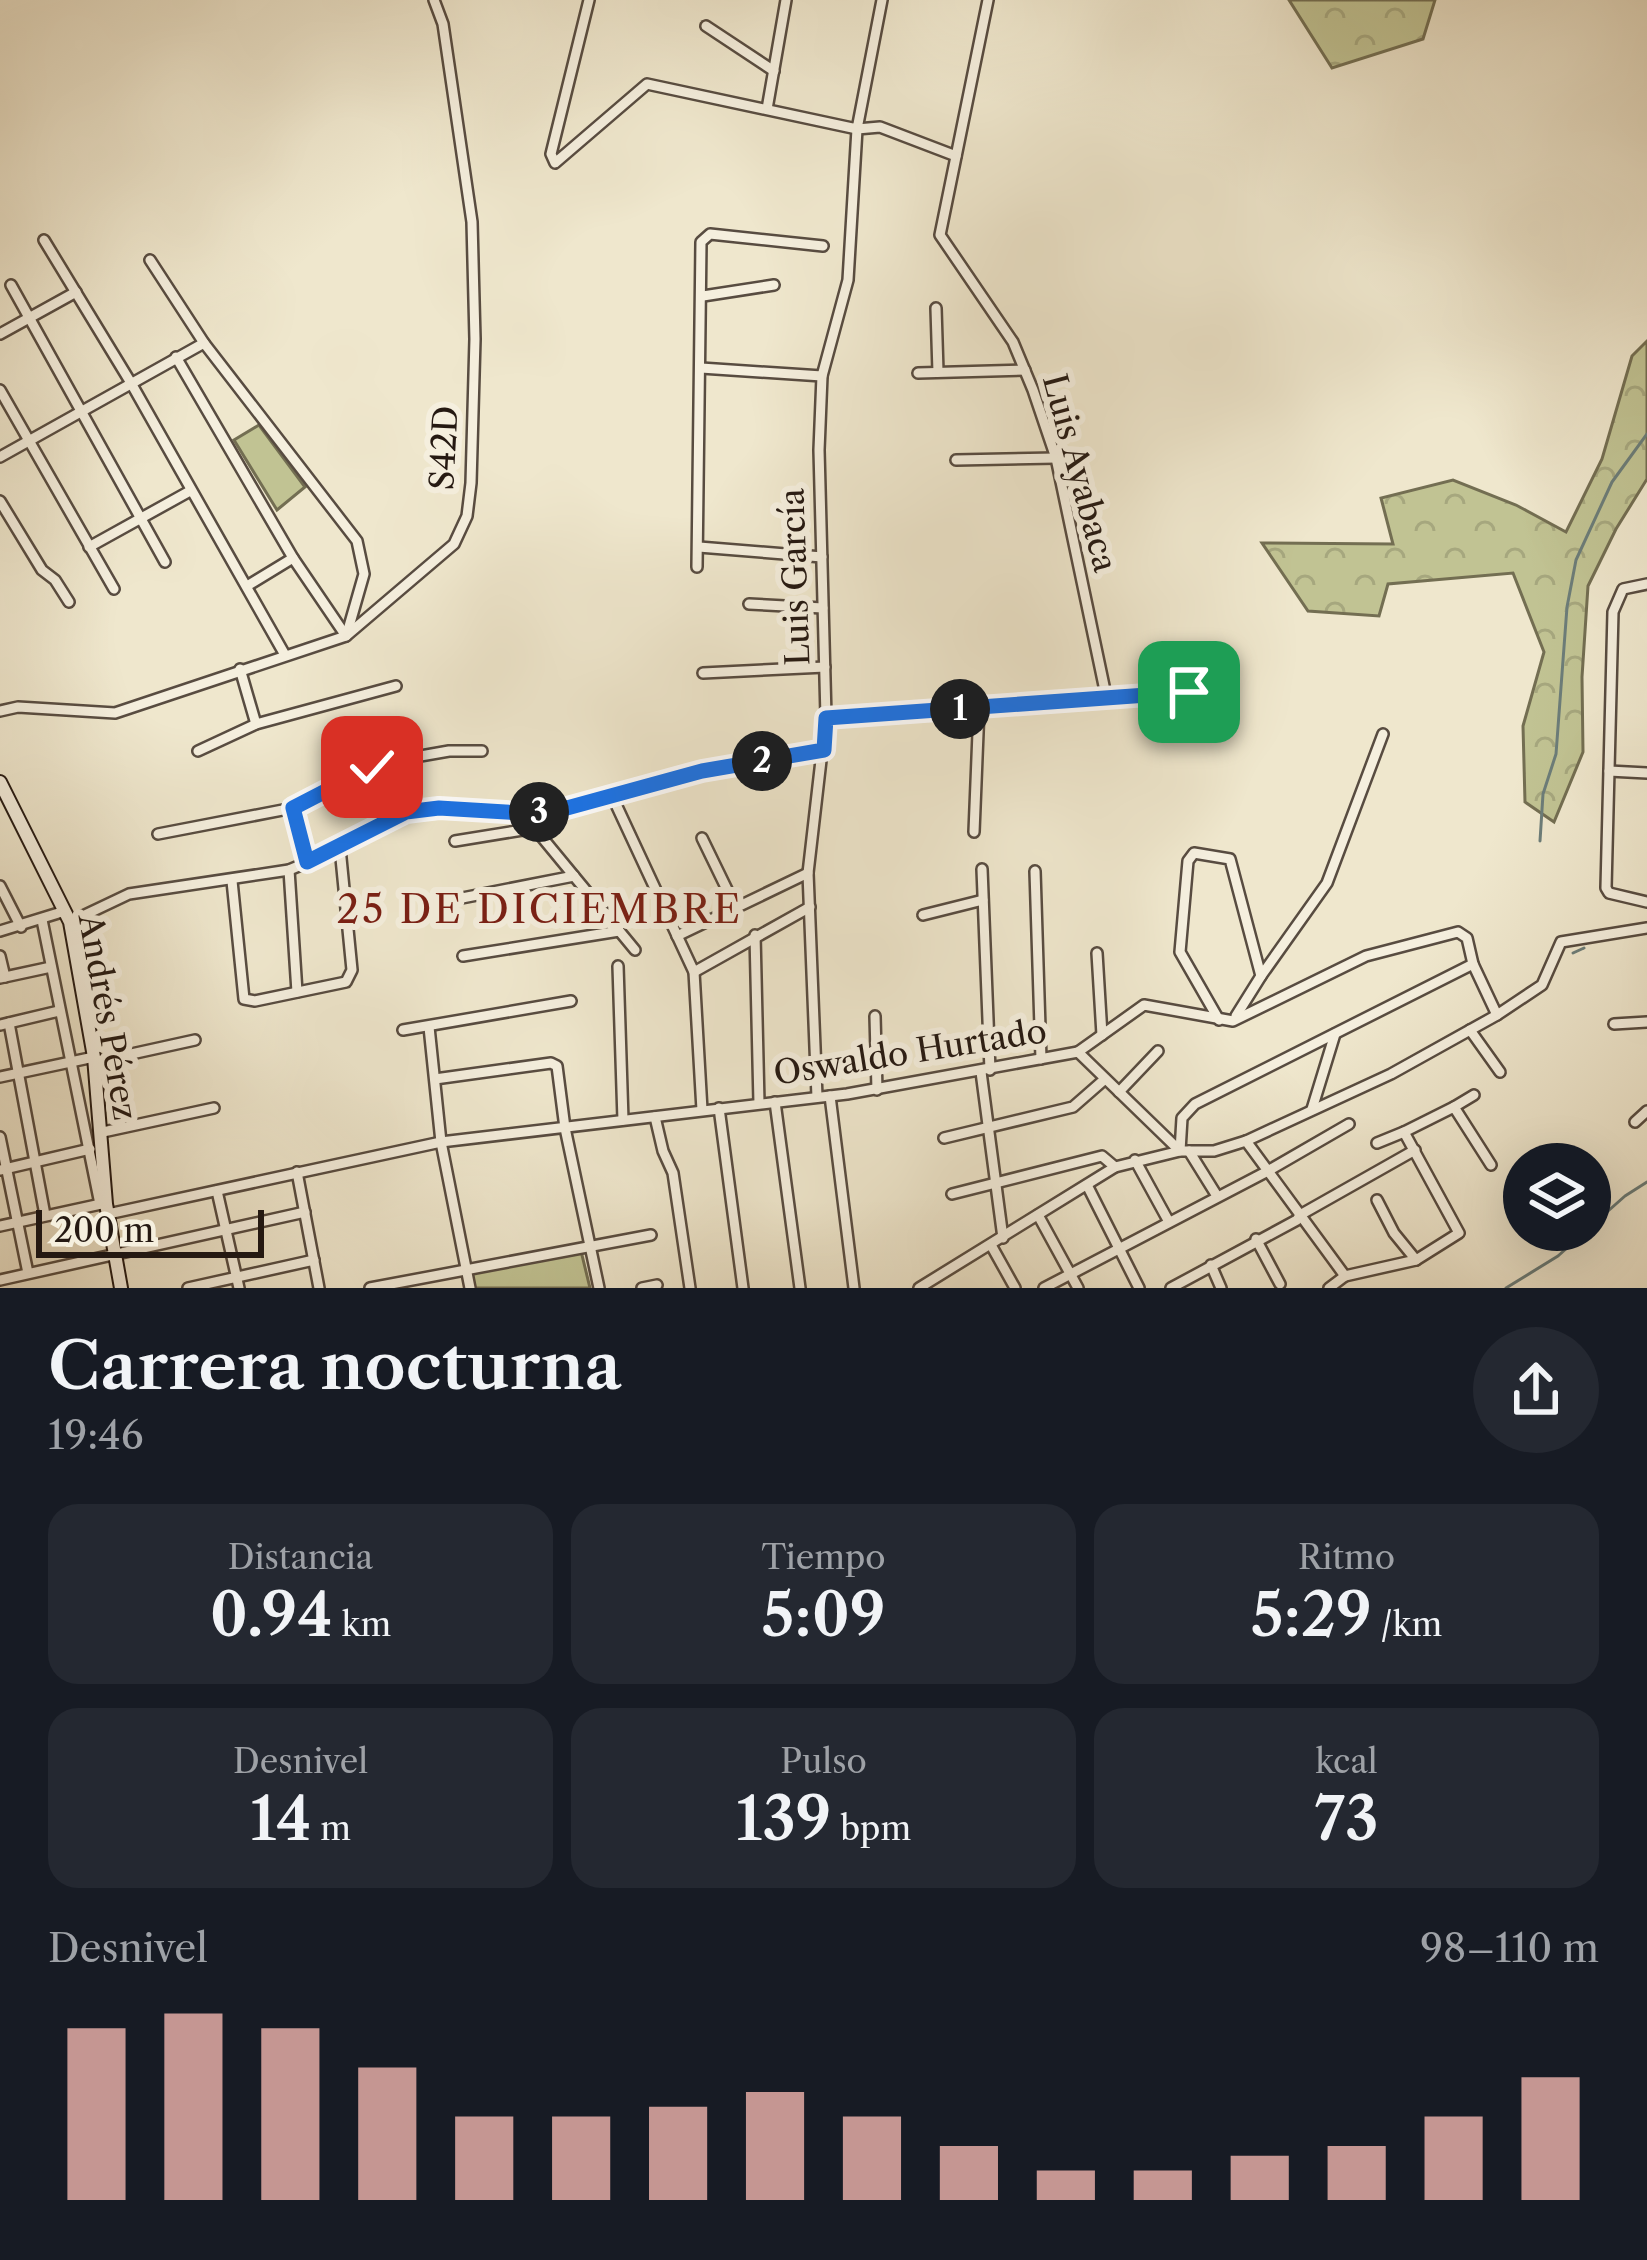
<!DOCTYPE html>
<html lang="es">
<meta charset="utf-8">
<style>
:root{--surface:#171b24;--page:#242831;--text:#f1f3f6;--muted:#9ea1a6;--accent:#c59692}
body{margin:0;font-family:"Libre Caslon Text",serif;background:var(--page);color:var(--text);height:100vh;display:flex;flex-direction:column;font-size:45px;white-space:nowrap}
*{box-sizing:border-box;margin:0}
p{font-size:39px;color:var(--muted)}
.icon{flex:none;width:66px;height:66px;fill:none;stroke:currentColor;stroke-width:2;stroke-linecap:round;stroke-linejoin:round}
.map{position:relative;height:1288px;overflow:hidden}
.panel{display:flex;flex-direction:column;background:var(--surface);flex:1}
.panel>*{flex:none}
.buttons{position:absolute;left:1503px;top:1143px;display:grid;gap:24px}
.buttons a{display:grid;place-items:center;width:108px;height:108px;border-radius:50%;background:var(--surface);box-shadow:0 12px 48px #0002;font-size:60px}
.scale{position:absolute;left:36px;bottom:30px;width:228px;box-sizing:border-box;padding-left:12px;border:6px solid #251912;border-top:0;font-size:33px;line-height:42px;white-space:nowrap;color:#251912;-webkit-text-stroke:9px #f5efde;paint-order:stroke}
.pin{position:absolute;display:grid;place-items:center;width:102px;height:102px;color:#fff;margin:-51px;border-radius:24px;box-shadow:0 6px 18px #0006}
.km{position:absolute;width:60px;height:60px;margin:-30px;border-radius:50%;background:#222;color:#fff;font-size:33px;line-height:60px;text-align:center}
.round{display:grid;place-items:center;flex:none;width:126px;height:126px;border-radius:63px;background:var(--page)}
.headline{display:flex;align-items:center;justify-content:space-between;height:204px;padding:0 48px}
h1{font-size:66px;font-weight:600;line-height:90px}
.metrics{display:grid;grid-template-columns:repeat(3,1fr);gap:18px;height:204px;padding:12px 48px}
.metrics div{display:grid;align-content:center;border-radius:30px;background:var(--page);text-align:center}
.metrics b{font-size:60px;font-weight:600}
.metrics small{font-size:33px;font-weight:400}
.metrics p{font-size:33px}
.chart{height:336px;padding:24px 48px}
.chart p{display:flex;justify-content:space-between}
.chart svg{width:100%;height:216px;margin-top:12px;stroke:var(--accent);stroke-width:6}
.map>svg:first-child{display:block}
.green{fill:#c1c393;stroke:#736e52;stroke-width:3}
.forest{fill:url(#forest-crowns);stroke:#736e52;stroke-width:3}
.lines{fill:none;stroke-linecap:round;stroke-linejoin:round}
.stream{stroke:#6c7d79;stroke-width:3}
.street-casing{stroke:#584c41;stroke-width:14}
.secondary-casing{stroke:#251912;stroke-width:16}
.street{stroke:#f5efde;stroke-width:9}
.secondary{stroke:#f5efde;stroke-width:12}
.route-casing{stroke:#fff;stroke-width:24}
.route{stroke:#1a73e8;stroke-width:15}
.labels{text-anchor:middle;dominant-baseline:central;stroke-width:12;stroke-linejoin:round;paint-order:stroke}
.street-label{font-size:33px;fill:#251912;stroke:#f5efde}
.quarter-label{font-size:39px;letter-spacing:3px;fill:#7a1f14;stroke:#f5efde}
</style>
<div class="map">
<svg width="1647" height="1288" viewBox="0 0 1647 1288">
<defs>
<pattern id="forest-crowns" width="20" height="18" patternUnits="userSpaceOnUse" patternTransform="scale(3)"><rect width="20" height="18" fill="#c1c393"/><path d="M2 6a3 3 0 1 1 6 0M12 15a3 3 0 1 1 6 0" fill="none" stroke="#a6a77e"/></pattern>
</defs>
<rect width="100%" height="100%" fill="#efe7cd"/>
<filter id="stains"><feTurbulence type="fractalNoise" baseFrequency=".00167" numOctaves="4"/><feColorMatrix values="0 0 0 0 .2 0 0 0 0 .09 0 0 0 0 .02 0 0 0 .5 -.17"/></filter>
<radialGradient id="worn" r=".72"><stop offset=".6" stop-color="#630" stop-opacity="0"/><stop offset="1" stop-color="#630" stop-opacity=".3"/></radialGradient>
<g class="green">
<path d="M259,425l46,62 -28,23 -43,-70z"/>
<path d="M581,1251l9,37h-116l-2,-16z"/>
</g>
<g class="forest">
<path d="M1289,0h146l-12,39 -91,29z"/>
<path d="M1647,341v138l-31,50 -28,57 -6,91 1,75 -29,70 -29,-20 -2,-76 21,-74 -31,-79 -125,11 -9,32 -71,-5 -46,-68 131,1 -12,-46 72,-18 63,25 50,27 36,-73 30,-103z"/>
</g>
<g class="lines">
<g class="stream">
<path d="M1540,841l3,-47 13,-40 11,-147 9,-47 36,-78 35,-48"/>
<path d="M1573,953l11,-5"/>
<path d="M1590,1227l35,-31 22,-14"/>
<path d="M1506,1288l52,-32 29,-26"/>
</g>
<g class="street-casing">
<g id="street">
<path d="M589,0l-38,154 4,9 92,-79 210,45 25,-129"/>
<path d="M988,0l-48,235 73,107 20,48 23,68 51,242"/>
<path d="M706,26l68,45"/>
<path d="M767,109l19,-109"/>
<path d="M44,240l87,143 154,272"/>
<path d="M150,260l54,83 153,198 7,33 -16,56"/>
<path d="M11,285l154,277"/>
<path d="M703,296l71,-11"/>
<path d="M936,308l2,64"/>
<path d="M0,334l76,-42"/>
<path d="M176,357l117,201 53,78"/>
<path d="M701,368l121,8"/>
<path d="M918,373l107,-3"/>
<path d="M0,390l114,199"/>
<path d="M0,457l204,-114"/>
<path d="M956,460l100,-2"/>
<path d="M0,501l42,69 13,10 14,22"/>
<path d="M89,547l101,-56"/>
<path d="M699,547l123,10"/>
<path d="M697,567l4,-325 9,-8 113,12"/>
<path d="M1647,584l-24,5 -10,23 -7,276 3,5 38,9"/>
<path d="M247,586l46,-28"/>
<path d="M749,604l74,4"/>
<path d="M240,669l16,55"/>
<path d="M703,673l122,-6"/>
<path d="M0,711l18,-4 97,6 231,-77 108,-92 13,-28 4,-33 4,-144 -3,-117 -29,-198 -9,-24"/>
<path d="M826,717l363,-26 16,18"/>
<path d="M198,751l58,-27 140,-38"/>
<path d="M1609,771l38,2"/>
<path d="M613,798l81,174 8,138"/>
<path d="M293,808l14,54"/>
<path d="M522,813l113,137"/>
<path d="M974,832l5,-124"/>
<path d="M158,834l135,-26 65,-35 40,-13 51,-9h33"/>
<path d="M702,838l33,68"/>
<path d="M455,841l80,-13"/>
<path d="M982,869l8,201"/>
<path d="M289,870l8,122"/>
<path d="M1035,871l6,188"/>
<path d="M232,881l12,118 11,2 91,-19 6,-12 -12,-122"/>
<path d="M0,886l21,41"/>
<path d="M462,898l112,-22"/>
<path d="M923,915l60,-15"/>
<path d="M42,920l58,284"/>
<path d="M70,922l59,-28 160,-24 48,-20 69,-38 33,-4 83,5 34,-2 146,-40 122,-21"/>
<path d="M0,931l65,-20"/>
<path d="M755,935l4,168"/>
<path d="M677,936l131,-63"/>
<path d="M1097,953l5,82"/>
<path d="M0,956l5,21"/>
<path d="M463,956l156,-25"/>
<path d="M618,966l5,154"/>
<path d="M694,972l116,-65"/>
<path d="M1261,976l66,-93 56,-149"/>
<path d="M0,978l51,-11"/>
<path d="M875,1016l2,74"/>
<path d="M1219,1020l-39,-68 8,-91 6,-8 36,6 31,117 -25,40"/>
<path d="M9,1023l36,192"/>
<path d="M1614,1024l33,-2"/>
<path d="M0,1025l59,-14"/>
<path d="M429,1027l12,115 29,146"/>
<path d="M403,1030l168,-29"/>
<path d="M1470,1030l30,42"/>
<path d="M1078,1052l66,-47 89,16 133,-65 92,-24 9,6 6,26 24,51"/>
<path d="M95,1062l100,-22"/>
<path d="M981,1072l22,166"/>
<path d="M0,1077l94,-20"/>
<path d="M435,1079l116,-16 6,3 8,62 34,160"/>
<path d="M1119,1092l39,-41"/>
<path d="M830,1096l24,192"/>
<path d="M817,1097l-9,-224 18,-156 -7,-267 3,-74 26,-96 9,-151 23,-2 76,29"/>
<path d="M775,1102l25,186"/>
<path d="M1454,1107l20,-12"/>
<path d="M719,1108l24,180"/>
<path d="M1312,1109l23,-75"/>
<path d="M655,1117l8,34 10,22 17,115"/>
<path d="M1635,1122l12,-11"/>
<path d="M103,1132l111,-24"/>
<path d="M0,1137l28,136"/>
<path d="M944,1138l129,-31 32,-28"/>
<path d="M1246,1141l99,135"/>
<path d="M1377,1143l27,-11"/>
<path d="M1189,1151l28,45"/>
<path d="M1135,1160l34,62"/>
<path d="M0,1170l90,-21"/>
<path d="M297,1172l22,116"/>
<path d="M1087,1185l52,103"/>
<path d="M217,1191l22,97"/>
<path d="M952,1194l150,-38 13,11"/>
<path d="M1377,1200l17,33 22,27"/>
<path d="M108,1214l333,-72 406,-48 231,-42 102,99h34l32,-10 145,-67 106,-59 45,-30 19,-43 86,-14"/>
<path d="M1038,1215l40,73"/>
<path d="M0,1226l101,-22"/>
<path d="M1256,1239l24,45"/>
<path d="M991,1245l24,43"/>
<path d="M1211,1265l10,23"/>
<path d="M0,1280l305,-68"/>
<path d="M188,1288l126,-28"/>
<path d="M370,1288l281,-53"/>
<path d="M642,1288l15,-3"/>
<path d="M919,1288l196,-121 65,-16 2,-33 13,-14 278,-140"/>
<path d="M1044,1288l222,-116 83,-48"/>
<path d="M1171,1288l126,-68 3,-5 115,-65"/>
<path d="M1329,1288l16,-12 71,-16 43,-27 -55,-101 50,-25 37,58"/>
</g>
</g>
<g class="secondary-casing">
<path id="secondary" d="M0,782l70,140 24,135 12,147 15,84"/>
</g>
<use href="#street" class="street"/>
<use href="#secondary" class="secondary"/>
</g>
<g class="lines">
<g class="route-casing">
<path id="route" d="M372,767l-79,41 14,54 99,-50 33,-4 83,5 34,-2 146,-40 122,-21 2,-32 363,-26"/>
</g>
<use href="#route" class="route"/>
</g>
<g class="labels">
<g class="street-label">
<text transform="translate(444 448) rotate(-87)">S42D</text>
<text transform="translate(1080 473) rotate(75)">Luis Ayabaca</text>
<text transform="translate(795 577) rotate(-92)">Luis García</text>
<text transform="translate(108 1017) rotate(80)">Andrés Pérez</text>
<text transform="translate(910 1052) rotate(-9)">Oswaldo Hurtado</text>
</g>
<g class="quarter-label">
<text x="540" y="909">25 DE DICIEMBRE</text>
</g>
</g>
<rect width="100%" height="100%" filter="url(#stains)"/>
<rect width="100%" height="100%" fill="url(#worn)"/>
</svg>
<div class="buttons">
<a><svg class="icon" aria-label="layers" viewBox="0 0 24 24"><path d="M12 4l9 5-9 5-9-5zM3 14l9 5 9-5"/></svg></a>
</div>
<div class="scale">200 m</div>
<div class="pin" style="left:1189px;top:692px;background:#1e9e55"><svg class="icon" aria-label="arrive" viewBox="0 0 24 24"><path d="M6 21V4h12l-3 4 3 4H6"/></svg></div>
<div class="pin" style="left:372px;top:767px;background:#d93025"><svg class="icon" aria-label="check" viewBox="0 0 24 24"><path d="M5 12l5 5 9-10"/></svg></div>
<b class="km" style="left:960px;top:709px">1</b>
<b class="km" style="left:762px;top:761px">2</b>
<b class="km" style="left:539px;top:812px">3</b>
</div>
<section class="panel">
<div class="headline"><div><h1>Carrera nocturna</h1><p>19:46</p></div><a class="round"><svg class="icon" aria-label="share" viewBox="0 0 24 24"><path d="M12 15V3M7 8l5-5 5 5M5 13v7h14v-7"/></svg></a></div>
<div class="metrics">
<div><p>Distancia</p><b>0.94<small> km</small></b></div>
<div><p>Tiempo</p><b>5:09</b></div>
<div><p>Ritmo</p><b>5:29<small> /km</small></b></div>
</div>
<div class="metrics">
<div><p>Desnivel</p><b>14<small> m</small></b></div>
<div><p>Pulso</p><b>139<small> bpm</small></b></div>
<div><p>kcal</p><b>73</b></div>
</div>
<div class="chart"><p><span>Desnivel</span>98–110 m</p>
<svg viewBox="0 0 160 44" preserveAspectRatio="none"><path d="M5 44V9M15 44V6M25 44V9M35 44V17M45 44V27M55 44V27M65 44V25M75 44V22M85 44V27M95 44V33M105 44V38M115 44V38M125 44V35M135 44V33M145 44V27M155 44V19"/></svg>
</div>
</section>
